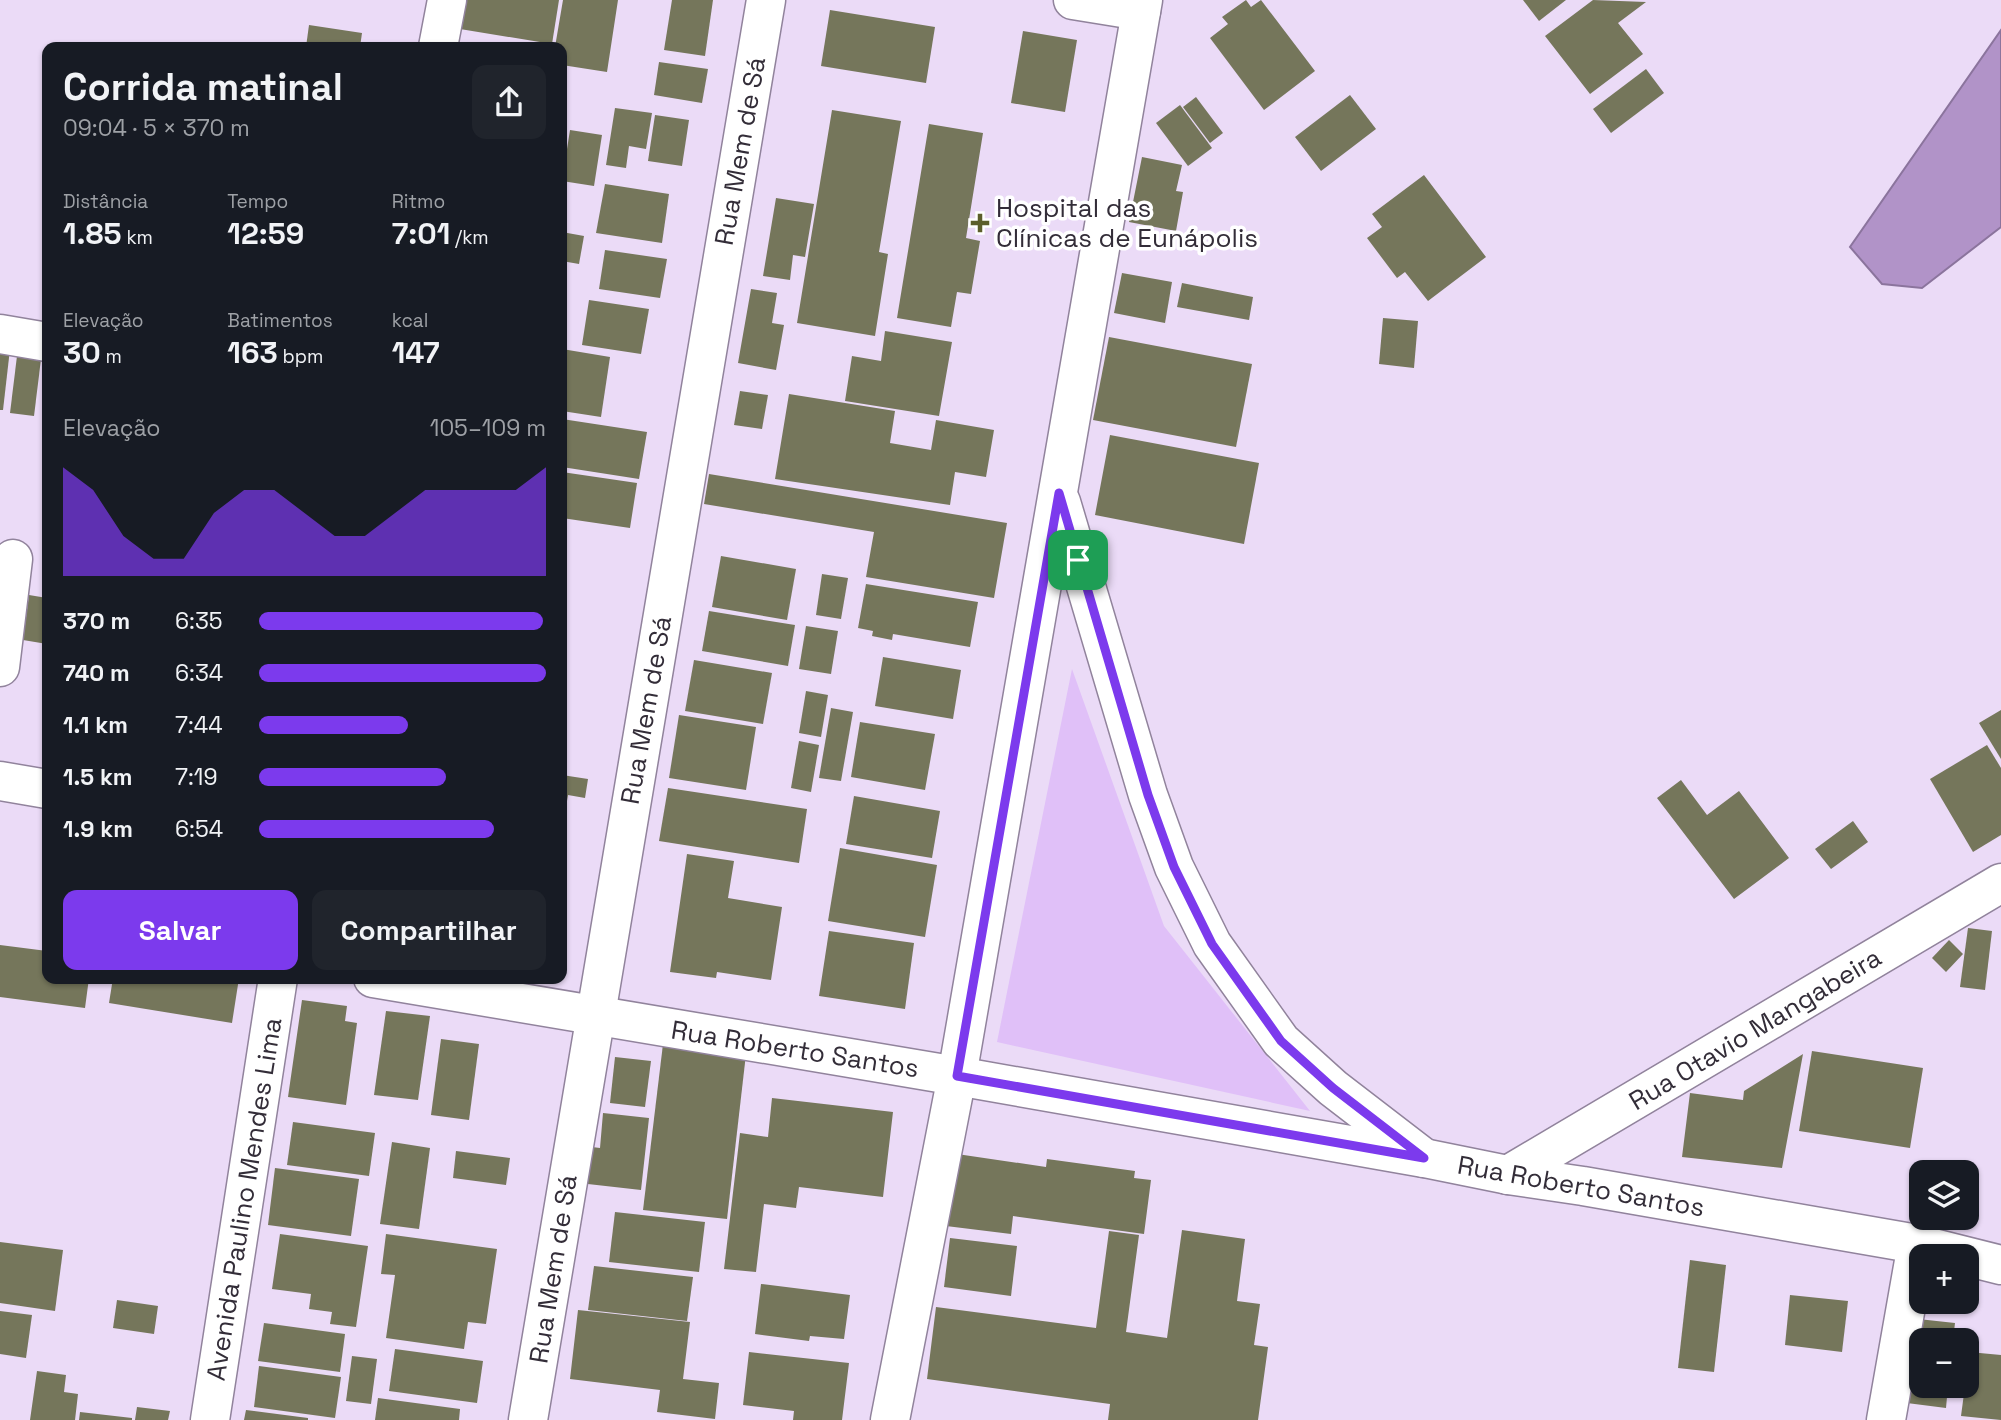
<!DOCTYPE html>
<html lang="pt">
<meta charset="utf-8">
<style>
:root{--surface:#171b24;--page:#20242c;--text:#f1f3f6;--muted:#9ea1a6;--accent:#7c3aed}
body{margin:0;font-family:"Space Grotesk",sans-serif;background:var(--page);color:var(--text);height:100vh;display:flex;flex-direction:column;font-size:26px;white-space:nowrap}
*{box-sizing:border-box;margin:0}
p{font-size:23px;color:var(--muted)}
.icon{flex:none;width:38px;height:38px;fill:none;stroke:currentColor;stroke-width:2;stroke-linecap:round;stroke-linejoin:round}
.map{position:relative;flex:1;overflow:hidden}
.drawer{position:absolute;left:42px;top:42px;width:525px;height:942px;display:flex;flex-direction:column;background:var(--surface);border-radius:14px;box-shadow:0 2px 5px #0004}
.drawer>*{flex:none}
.controls{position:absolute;left:1909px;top:1160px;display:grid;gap:14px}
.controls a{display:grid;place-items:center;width:70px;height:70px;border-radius:14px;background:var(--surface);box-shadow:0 2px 5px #0004;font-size:35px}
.pin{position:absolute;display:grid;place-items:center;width:60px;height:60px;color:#fff;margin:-30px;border-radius:14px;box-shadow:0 4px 10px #0006}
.round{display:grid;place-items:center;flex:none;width:74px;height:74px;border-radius:14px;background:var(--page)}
.overview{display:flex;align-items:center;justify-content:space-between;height:119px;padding:0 21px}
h1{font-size:38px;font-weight:700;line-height:52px}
.stats{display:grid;grid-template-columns:repeat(3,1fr);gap:10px;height:119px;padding:7px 21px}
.stats div{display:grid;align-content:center}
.stats b{font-size:30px;font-weight:700}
.stats small{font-size:19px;font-weight:400}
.stats p{font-size:19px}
.chart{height:196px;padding:14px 21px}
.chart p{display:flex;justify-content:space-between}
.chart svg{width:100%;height:126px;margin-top:7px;fill:var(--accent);opacity:.7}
.primary-button{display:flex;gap:14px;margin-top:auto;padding:14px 21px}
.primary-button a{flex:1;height:80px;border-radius:14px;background:var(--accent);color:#fff;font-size:28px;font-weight:700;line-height:80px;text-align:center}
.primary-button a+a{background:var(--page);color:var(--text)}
ul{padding:0 21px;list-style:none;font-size:23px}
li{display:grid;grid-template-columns:112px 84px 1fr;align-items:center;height:52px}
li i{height:18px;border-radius:9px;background:var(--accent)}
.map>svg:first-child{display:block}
.green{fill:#e0c0f8}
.water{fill:#b193c8;stroke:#8b749d;stroke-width:2}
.building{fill:#75765b}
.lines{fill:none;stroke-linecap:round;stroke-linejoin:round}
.minor-casing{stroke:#91839c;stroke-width:41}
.major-casing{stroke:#91839c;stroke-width:41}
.minor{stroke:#fff;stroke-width:38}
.major{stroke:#fff;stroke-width:38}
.route-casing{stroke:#fff;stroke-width:14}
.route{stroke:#7c3aed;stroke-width:9}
.poi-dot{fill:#5c5e2b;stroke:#fff;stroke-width:2.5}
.labels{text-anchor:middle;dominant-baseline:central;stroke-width:7;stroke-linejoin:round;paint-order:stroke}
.street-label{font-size:26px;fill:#332d38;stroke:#fff}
.poi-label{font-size:26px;fill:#332d38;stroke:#fff;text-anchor:start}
</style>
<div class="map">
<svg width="2001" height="1420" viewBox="0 0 2001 1420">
<rect width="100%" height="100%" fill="#ebdbf7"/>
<path class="green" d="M1072,669l92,257 146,185 -313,-69z"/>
<path class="water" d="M2001,30v197l-79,61 -40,-4 -32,-37z"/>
<g class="building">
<path d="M464,0h95l-7,44 -92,-15z"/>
<path d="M563,0h55l-11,72 -45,-7v-18h-7z"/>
<path d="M672,0h41l-8,56 -41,-6z"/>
<path d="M1246,0l5,7 10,-7 54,71 -51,39 -54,-72 18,-14 -6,-7z"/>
<path d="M1523,0h43l-27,21z"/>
<path d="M1593,0l53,2 -28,21 25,31 -53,40 -45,-58z"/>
<path d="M830,10l105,17 -9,56 -105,-17z"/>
<path d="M309,25l53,8 -2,14h-54z"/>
<path d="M1023,31l54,9 -12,72 -54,-9z"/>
<path d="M659,62l49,7 -6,34 -48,-8z"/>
<path d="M1646,69l18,24 -53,40 -18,-24z"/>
<path d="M1350,95l26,34 -55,42 -26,-34z"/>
<path d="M1196,97l27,36 -13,10 -27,-36z"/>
<path d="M1180,105l32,43 -24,18 -32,-43z"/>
<path d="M615,108l37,5 -6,36 -17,-3 -3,22 -20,-3z"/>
<path d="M832,110l69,11 -22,131 9,2 -13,82 -78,-13z"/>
<path d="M655,115l34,5 -7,46 -34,-5z"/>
<path d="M929,124l54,9 -17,105 14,3 -9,53 -14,-2 -6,35 -54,-9z"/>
<path d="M570,130l32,5 -8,51 -32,-5z"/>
<path d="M1142,157l40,8 -6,26 7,1 -7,39 -47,-9z"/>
<path d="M1424,175l62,82 -58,44 -23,-29 -8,6 -30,-40 15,-11 -10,-13z"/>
<path d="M605,184l64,10 -7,49 -66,-10z"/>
<path d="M776,198l38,6 -9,53 -12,-2 -3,25 -27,-4z"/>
<path d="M562,232l22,4 -5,28 -17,-3z"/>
<path d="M605,250l62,9 -7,39 -61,-9z"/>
<path d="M1122,273l50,9 -7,41 -51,-10z"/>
<path d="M1182,283l71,14 -4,23 -72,-13z"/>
<path d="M751,289l26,4 -5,30 12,2 -8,45 -38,-7z"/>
<path d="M589,300l60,9 -8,45 -59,-9z"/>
<path d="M1383,318l35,3 -4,47 -35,-4z"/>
<path d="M885,331l67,11 -13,74 -94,-15 7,-45 29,5z"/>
<path d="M1109,337l143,27 -16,83 -143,-27z"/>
<path d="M0,348l10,1 -7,61h-3z"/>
<path d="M562,349l48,8 -9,60 -39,-6z"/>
<path d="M17,356l24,3 -7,57 -24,-3z"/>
<path d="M740,391l28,4 -6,34 -28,-4z"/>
<path d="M789,394l106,17 -5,32 41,7 5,-30 58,10 -8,47 -31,-5 -5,33 -175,-26z"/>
<path d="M562,419l85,13 -8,47 -77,-12z"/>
<path d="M1110,435l149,28 -15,81 -149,-29z"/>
<path d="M562,472l75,11 -7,45 -68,-10z"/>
<path d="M709,474l298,49 -13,75 -128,-21 8,-45 -170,-28z"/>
<path d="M721,556l75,13 -9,51 -75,-13z"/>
<path d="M822,574l26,4 -7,41 -25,-4z"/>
<path d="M866,584l112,18 -8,45 -77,-13 -1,6 -20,-4 1,-5 -15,-3z"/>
<path d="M29,595l18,3v46l-24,-4z"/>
<path d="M709,611l86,14 -7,41 -86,-15z"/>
<path d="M806,626l32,5 -7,43 -32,-5z"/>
<path d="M883,657l78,13 -8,49 -78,-13z"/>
<path d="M694,660l78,13 -9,51 -78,-13z"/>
<path d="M806,691l22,4 -7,42 -22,-4z"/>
<path d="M831,708l22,4 -12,69 -22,-3z"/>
<path d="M2001,710v49l-22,-36z"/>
<path d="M679,715l77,12 -10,63 -77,-12z"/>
<path d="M860,722l75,12 -10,56 -74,-13z"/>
<path d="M799,741l20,4 -8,47 -20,-4z"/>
<path d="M1987,745l14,23v67l-28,17 -43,-73z"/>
<path d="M562,775l26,4 -3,19 -17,-3 -4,24h-2z"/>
<path d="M1681,780l26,35 32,-24 50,67 -55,41 -77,-101z"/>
<path d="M668,788l139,21 -8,54 -140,-22z"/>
<path d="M854,796l86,15 -8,47 -86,-14z"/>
<path d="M1853,821l15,21 -37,27 -16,-20z"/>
<path d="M840,848l97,17 -12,72 -97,-16z"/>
<path d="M687,854l47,7 -6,37 54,9 -11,73 -54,-8 -1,6 -46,-6z"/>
<path d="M1968,928l24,3 -7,59 -25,-3z"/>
<path d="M829,931l85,12 -9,66 -86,-13z"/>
<path d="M1949,940l14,14 -17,18 -14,-14z"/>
<path d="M0,945l47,6v27h42l-4,30 -85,-11z"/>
<path d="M113,978h126l-7,45 -123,-20z"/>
<path d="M302,1000l45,6 -2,15 12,2 -11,82 -58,-8z"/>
<path d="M386,1011l44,5 -12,84 -44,-5z"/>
<path d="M441,1039l38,5 -10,76 -38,-5z"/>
<path d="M663,1044l83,10 -19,165 -84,-9z"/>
<path d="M1812,1051l111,17 -13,80 -111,-17z"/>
<path d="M1803,1054l-21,114 -100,-11 8,-64 53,7 1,-9z"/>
<path d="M615,1057l36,4 -6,46 -35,-4z"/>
<path d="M772,1098l121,14 -10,85 -84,-10 -3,21 -32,-4 -8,68 -32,-3 16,-136 28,4z"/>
<path d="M603,1113l46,5 -8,72 -62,-7 5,-37 16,2z"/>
<path d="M293,1122l82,11 -6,43 -82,-11z"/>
<path d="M392,1142l38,6 -11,81 -39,-5z"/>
<path d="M456,1151l54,7 -4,27 -53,-7z"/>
<path d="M957,1154l89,13 1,-8 88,12 -1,7 17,2 -7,54 -131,-18 -2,18 -65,-8z"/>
<path d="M275,1168l84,11 -8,57 -83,-11z"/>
<path d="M615,1212l90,10 -6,50 -90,-10z"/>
<path d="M1182,1230l63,9 -8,62 23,3 -6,41 14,2 -10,73h-150l2,-16 -183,-25 9,-72 160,21 13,-97 30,4 -13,97 41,6z"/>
<path d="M280,1234l88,12 -12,81 -26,-3 2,-12 -23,-3 2,-15 -39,-5z"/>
<path d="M386,1234l111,15 -11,75 -18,-2 -4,27 -78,-11 9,-63 -14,-1z"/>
<path d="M950,1238l67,8 -6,50 -67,-9z"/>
<path d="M0,1242l63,8 -8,61 -55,-8z"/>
<path d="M1690,1260l36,5 -12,107 -36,-4z"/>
<path d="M594,1266l99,11 -6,44 -99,-11z"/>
<path d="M761,1284l89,11 -6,44 -34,-3 -1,5 -54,-7z"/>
<path d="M1790,1295l58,6 -6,51 -57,-7z"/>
<path d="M117,1300l41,6 -4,28 -41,-6z"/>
<path d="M578,1310l112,12 -7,57 36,4 -4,36 -58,-7 3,-22 -90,-11z"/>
<path d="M0,1311l32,4 -6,43 -26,-4z"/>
<path d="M1909,1318l46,5 -2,17h-31v46h26l-2,22 -47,-6z"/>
<path d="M264,1323l81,11 -5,38 -82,-11z"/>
<path d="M395,1349l88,12 -6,42 -88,-12z"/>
<path d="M749,1352l100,11 -7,57h-49l1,-9 -51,-6z"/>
<path d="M1969,1352l32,3v65l-40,-4 4,-30h2z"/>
<path d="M352,1356l25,3 -6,45 -25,-3z"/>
<path d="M259,1366l82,11 -6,41 -81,-11z"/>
<path d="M37,1371l29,4 -2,17 14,2 -3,26h-45z"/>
<path d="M378,1398l82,11 -1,11h-84z"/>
<path d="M137,1407l33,4 -2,9h-33z"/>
<path d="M246,1410l62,8v2h-64z"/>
<path d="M80,1412l52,6v2h-53z"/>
</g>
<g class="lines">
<g class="minor-casing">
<g id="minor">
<path d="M1073,0l68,11"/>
<path d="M0,334l47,8"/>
<path d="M1061,502l87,293 26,72 38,77 69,97 52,47 91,70"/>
<path d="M0,667l13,-108"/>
<path d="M0,781l47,8"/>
<path d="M1508,1175l493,-292"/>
<path d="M210,1420l68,-442"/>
<path d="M528,1420l238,-1420"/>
<path d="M890,1420l67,-344 186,-1076"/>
<path d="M1886,1420l31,-176"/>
</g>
</g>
<g class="major-casing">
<g id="major">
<path d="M438,47l9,-47"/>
<path d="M373,978l584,98 467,82 84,17 75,11 334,58 84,21"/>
</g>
</g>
<use href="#minor" class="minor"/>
<use href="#major" class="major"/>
</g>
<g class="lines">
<g class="route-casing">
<path id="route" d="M1059,493l89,302 26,72 38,77 69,97 52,47 91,70 -467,-82z"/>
</g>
<use href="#route" class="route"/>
</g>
<path class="poi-dot" d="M976.5 212.5h7v7h7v7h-7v7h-7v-7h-7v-7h7z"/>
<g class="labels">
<g class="street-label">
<text transform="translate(740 151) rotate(-80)">Rua Mem de Sá</text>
<text transform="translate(646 710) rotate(-80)">Rua Mem de Sá</text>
<text transform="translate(1755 1029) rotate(-31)">Rua Otavio Mangabeira</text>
<text transform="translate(795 1049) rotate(9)">Rua Roberto Santos</text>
<text transform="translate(1581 1186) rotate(10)">Rua Roberto Santos</text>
<text transform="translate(244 1199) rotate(-81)">Avenida Paulino Mendes Lima</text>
<text transform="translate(553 1269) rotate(-81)">Rua Mem de Sá</text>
</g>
<g class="poi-label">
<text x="996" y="208">Hospital das<tspan x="996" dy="30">Clínicas de Eunápolis</tspan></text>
</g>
</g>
</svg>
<div class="controls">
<a><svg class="icon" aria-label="layers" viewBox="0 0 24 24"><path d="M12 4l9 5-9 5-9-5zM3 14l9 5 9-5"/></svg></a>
<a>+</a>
<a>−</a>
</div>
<div class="pin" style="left:1078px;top:560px;background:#1e9e55"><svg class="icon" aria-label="arrive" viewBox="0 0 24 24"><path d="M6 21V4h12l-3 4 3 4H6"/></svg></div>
<section class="drawer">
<div class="overview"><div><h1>Corrida matinal</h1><p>09:04 · 5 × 370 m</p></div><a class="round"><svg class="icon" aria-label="share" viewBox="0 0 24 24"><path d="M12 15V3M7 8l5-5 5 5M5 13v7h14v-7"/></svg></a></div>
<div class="stats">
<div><p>Distância</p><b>1.85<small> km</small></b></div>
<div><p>Tempo</p><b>12:59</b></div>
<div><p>Ritmo</p><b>7:01<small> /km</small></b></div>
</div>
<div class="stats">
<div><p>Elevação</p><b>30<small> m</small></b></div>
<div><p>Batimentos</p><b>163<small> bpm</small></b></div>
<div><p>kcal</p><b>147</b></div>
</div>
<div class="chart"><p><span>Elevação</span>105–109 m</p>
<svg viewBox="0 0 160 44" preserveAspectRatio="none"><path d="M0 44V6L10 14L20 30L30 38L40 38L50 22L60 14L70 14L80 22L90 30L100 30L110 22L120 14L130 14L140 14L150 14L160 6V44z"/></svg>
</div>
<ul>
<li><b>370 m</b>6:35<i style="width:99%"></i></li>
<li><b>740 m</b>6:34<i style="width:100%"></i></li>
<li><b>1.1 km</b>7:44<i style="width:52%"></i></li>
<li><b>1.5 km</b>7:19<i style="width:65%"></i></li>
<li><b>1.9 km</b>6:54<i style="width:82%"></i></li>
</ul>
<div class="primary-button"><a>Salvar</a><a>Compartilhar</a></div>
</section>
</div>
